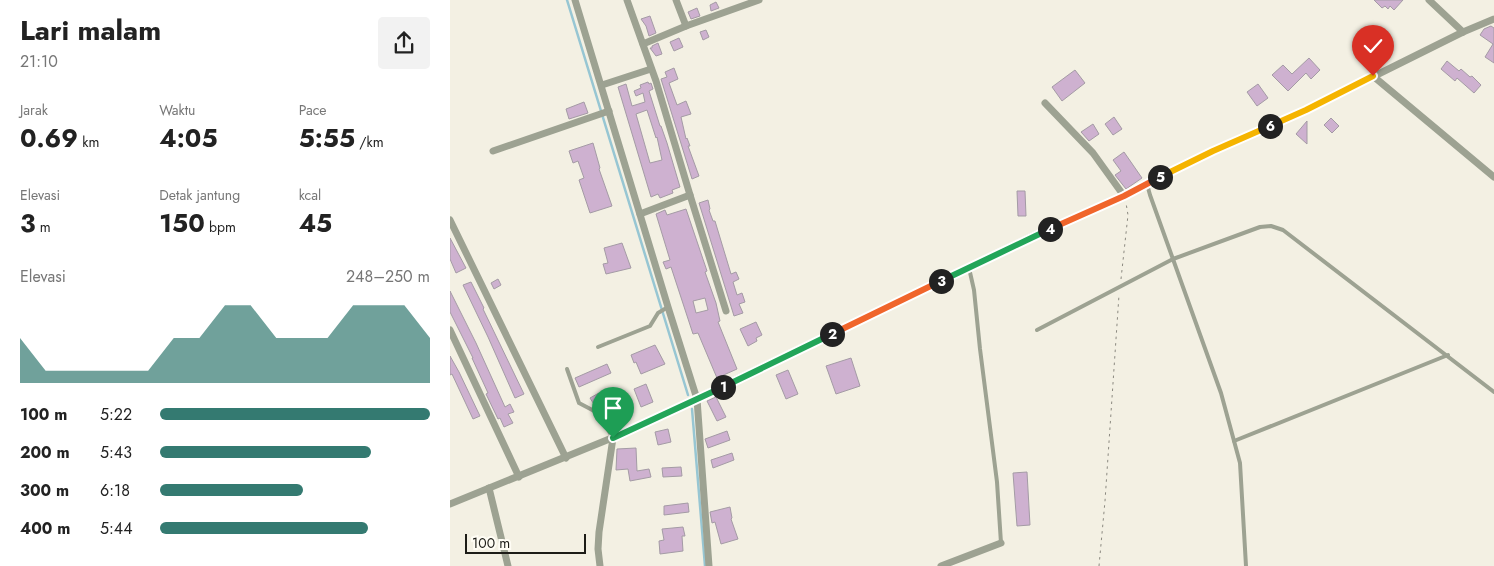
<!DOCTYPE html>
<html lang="id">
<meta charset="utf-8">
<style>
:root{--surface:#fff;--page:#f2f2f2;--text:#222;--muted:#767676;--accent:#347a71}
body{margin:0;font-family:Jost,sans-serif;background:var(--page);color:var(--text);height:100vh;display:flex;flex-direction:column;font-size:19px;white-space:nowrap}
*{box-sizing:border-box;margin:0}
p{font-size:16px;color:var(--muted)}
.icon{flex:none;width:28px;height:28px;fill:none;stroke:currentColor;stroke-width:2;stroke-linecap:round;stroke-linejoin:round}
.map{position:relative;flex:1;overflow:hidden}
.sheet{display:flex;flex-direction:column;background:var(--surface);width:450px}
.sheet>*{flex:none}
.scale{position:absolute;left:15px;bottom:12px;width:121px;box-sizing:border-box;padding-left:5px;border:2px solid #1d1c17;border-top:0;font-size:14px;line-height:18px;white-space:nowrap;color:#1d1c17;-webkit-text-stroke:4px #fffdf5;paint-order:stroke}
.pin{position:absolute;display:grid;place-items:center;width:42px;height:42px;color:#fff;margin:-51px -21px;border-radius:50% 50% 50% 0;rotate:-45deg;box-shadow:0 0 5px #0007}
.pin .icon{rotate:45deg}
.km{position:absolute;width:25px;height:25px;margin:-12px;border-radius:50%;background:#222;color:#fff;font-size:14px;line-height:25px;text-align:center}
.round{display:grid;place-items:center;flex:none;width:52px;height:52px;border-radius:5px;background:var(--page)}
.headline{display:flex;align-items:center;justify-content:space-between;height:85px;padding:0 20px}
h1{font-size:28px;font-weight:700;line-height:38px}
.stats{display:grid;grid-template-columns:repeat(3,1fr);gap:8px;height:85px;padding:5px 20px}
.stats div{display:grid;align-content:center}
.stats b{font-size:25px;font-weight:700}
.stats small{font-size:14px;font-weight:400}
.stats p{font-size:14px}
.chart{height:140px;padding:10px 20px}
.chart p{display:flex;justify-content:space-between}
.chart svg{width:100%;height:90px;margin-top:5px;fill:var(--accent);opacity:.7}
ul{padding:0 20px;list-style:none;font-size:16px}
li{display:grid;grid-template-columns:80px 60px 1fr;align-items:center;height:38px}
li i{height:12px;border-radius:6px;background:var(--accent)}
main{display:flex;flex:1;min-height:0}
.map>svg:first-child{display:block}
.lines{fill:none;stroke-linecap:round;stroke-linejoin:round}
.stream{stroke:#97c6d3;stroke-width:2.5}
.building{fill:#ceb1d0;stroke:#a49ba5;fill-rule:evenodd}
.path{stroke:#8b8980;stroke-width:1;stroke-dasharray:2.5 4;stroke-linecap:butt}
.lane{stroke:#9da292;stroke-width:4}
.street{stroke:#9da292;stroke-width:7}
.split-1-casing{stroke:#fff;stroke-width:10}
.split-2-casing{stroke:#fff;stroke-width:10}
.split-3-casing{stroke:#fff;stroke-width:10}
.split-4-casing{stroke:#fff;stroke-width:10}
.split-5-casing{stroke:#fff;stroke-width:10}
.split-6-casing{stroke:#fff;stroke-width:10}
.split-7-casing{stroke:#fff;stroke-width:10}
.split-1{stroke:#22a559;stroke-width:6}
.split-2{stroke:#22a559;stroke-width:6}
.split-3{stroke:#f0652b;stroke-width:6}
.split-4{stroke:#22a559;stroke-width:6}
.split-5{stroke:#f0652b;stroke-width:6}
.split-6{stroke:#f5b400;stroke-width:6}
.split-7{stroke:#f5b400;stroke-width:6}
</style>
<main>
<section class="sheet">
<div class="headline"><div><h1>Lari malam</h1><p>21:10</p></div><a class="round"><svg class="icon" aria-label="share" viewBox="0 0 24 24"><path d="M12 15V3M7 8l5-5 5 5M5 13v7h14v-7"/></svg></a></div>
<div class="stats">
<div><p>Jarak</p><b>0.69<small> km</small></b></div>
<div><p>Waktu</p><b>4:05</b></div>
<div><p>Pace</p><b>5:55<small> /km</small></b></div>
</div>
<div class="stats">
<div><p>Elevasi</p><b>3<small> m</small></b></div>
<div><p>Detak jantung</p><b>150<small> bpm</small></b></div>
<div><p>kcal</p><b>45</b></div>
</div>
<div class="chart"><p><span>Elevasi</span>248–250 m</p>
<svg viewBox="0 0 160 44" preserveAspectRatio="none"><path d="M0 44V22L10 38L20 38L30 38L40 38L50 38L60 22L70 22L80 6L90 6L100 22L110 22L120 22L130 6L140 6L150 6L160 22V44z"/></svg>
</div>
<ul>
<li><b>100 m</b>5:22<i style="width:100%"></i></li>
<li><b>200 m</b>5:43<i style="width:78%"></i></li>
<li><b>300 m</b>6:18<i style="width:53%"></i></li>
<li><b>400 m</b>5:44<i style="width:77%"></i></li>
</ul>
</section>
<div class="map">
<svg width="1044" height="566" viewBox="0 0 1044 566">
<rect width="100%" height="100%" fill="#f3f0e3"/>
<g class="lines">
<g class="stream">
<path d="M117,0l121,395"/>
<path d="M242,409l13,157"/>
</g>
</g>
<g class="building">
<path d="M924,0h29l-9,10 -4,-4 -2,3 -3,-3 -3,2z"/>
<path d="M266,2l3,6 -8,3 -1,-6z"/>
<path d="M247,8l3,8 -9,3 -3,-7z"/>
<path d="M200,16l6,17 -7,3 -3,-10 -5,-7z"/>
<path d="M1041,26l3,2v35l-9,-6 8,-13 -13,-9 4,-6z"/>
<path d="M256,30l3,7 -6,3 -3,-8z"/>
<path d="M229,38l4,9 -9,4 -4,-9z"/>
<path d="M208,43l4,11 -6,2 -6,-8h2v-2z"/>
<path d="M859,58l11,12 -9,9 -5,-6 -18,18 -16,-16 11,-10 9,9z"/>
<path d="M997,61l12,10 2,-2 9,8 2,-1 9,9 -7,8 -17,-15 -2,3 -14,-12z"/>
<path d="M224,68l4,11 -9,4 8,22 9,-4 5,13 -10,3 5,22 1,-1 3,8h-2l11,30 -7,3 -31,-100 6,-2 -2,-5z"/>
<path d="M625,70l10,13 -23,18 -10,-14z"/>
<path d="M198,82l1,2 2,-1 2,6 -4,2 11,35h1l6,17 13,44 -8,3 1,3 -13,5 -2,-4 -7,3 -33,-110 8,-3 6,22 13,-4 -2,-9 -7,3 -2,-5 7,-3 -1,-3zM197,110l9,28 1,-1 5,23 -12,3 -14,-49z"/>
<path d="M808,84l10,14 -11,8 -10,-14z"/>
<path d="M134,102l4,11 -19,6 -3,-10z"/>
<path d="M664,117l8,12 -9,6 -8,-11z"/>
<path d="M881,118l8,8 -7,7 -8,-8z"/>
<path d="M857,121v23l-11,-10z"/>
<path d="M643,124l6,10 -10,7 -8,-9z"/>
<path d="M143,143l7,25 -1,1 13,37 -22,7 -11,-33 5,-2 -6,-17 -5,2 -4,-12z"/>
<path d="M674,152l18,26 -16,11 -11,-14 6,-4 -8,-11z"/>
<path d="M567,191h8l1,25h-8z"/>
<path d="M258,200l2,9 -1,1 4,11h2l16,53 5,-2 3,7 -6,3 4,13 5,-2 3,9 -6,2 4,9 -9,3 -35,-113z"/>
<path d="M236,209l21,62 -2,1 11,31 4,18 -2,1 19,47 -20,9 -19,-45 -5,1 -22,-67 -5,2 -3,-7 7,-2 -14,-46 9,-4 2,5zM255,298l3,12 -12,3 -3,-12z"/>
<path d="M0,238l16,30 -10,5 -6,-14z"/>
<path d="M172,243l9,25 -25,6 -3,-10 5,-1 -4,-15z"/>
<path d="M48,279l3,6 -7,4 -3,-6z"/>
<path d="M21,282l13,26 -1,1 41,85 -9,4 -27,-61 -25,-52z"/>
<path d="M0,291l26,52 29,64 5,-3 4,8 -6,2 5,9 -9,4 -4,-9 -2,1 -12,-25 2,-1 -16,-35h1l-23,-46z"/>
<path d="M306,322l6,13 -6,3 1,3 -9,5 -8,-17z"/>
<path d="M205,345l10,19 -24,10 -5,-12 -2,1 -3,-8z"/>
<path d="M0,356l9,16 21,44 -7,3 -21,-45 -2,1z"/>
<path d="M401,358l9,28 -24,8 -10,-28z"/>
<path d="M157,364l4,9 -32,14 -4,-9z"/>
<path d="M338,370l10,24 -12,5 -10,-24z"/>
<path d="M196,384l7,18 -12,5 -7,-18z"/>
<path d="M149,393l4,8 -8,5 -5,-8z"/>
<path d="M266,397l10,20 -9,4 -10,-20z"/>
<path d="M218,429l3,13 -13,3 -3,-13z"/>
<path d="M277,431l3,9 -22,8 -3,-9z"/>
<path d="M186,448l1,23 12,-2 2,8 -21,4 -2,-12 -12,1 1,-21z"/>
<path d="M282,453l2,7 -21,8 -2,-8z"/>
<path d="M231,467l1,9 -19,1 -1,-9z"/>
<path d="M577,472l3,53 -13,1 -4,-53z"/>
<path d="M238,503l1,9 -25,3v-9z"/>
<path d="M280,507l2,11 -1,1 7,20 -17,5 -6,-22 -3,1 -2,-11z"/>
<path d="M233,527l2,9h-3l1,15 -23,3 -1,-13 5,-1 -2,-11z"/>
</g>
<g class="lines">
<g class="path">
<path d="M671,279l7,-64 -2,-12"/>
<path d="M649,566l6,-65 14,-206"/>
</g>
<g class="lane">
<path d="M697,184l3,11 71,198 19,70 6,103"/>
<path d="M519,268l5,22 6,59 17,133 4,61"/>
<path d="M587,330l136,-71 87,-32 11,-1 12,4 211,162"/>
<path d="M148,347l52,-21 8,-13 10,-6"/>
<path d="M117,369l12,34 19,10 15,25"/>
<path d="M784,441l214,-86"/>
</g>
<g class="street">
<path d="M125,0l93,307 29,92 12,167"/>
<path d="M177,0l29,81 34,114"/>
<path d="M226,0l10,26"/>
<path d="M979,0l34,32"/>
<path d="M193,44l43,-18 73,-26"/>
<path d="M923,76l121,101"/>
<path d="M152,85l49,-16"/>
<path d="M595,103l48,50 31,43"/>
<path d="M43,151l116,-40"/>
<path d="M190,214l50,-19 36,116"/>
<path d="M0,220l116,238"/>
<path d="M0,330l69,147"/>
<path d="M39,488l19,78"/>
<path d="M0,504l179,-73 406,-196 89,-39 53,-28 129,-58 157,-78 31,-13"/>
<path d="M150,566l-2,-17 1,-17 14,-94"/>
<path d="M491,566l60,-23"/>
</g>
</g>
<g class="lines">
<g class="split-1-casing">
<path id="split-1" d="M163,438l110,-51"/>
</g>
<g class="split-2-casing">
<path id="split-2" d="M273,387l109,-53"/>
</g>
<g class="split-3-casing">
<path id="split-3" d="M382,334l109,-53"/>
</g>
<g class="split-4-casing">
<path id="split-4" d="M491,281l109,-52"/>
</g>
<g class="split-5-casing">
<path id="split-5" d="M600,229l74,-33 36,-19"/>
</g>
<g class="split-6-casing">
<path id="split-6" d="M710,177l53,-26 57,-25"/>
</g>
<g class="split-7-casing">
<path id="split-7" d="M820,126l36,-16 67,-34"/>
</g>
<use href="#split-1" class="split-1"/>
<use href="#split-2" class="split-2"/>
<use href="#split-3" class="split-3"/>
<use href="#split-4" class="split-4"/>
<use href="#split-5" class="split-5"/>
<use href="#split-6" class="split-6"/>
<use href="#split-7" class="split-7"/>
</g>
</svg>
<div class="scale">100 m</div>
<div class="pin" style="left:163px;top:438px;background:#1e9e55"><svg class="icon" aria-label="arrive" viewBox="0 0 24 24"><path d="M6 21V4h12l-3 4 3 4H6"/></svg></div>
<div class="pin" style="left:923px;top:76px;background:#d93025"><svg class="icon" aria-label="check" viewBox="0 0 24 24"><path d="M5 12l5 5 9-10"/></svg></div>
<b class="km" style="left:273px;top:387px">1</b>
<b class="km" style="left:382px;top:334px">2</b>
<b class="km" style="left:491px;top:281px">3</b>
<b class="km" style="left:600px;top:229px">4</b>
<b class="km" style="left:710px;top:177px">5</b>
<b class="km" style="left:820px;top:126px">6</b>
</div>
</main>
